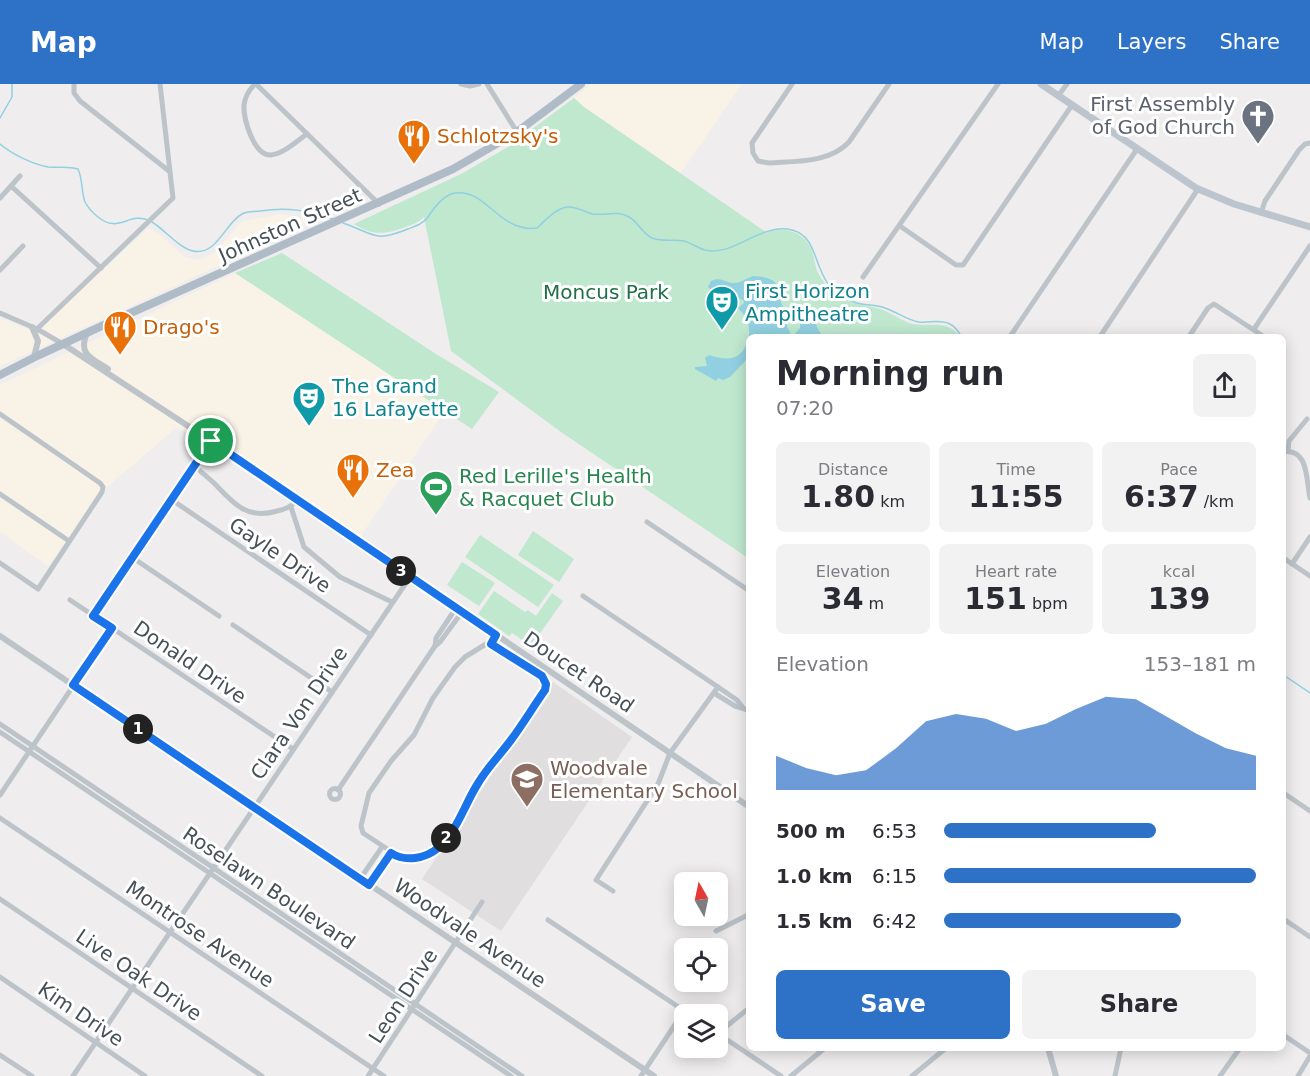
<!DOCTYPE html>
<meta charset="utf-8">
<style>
:root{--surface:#fff;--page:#f2f2f3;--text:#2b2b33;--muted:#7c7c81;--accent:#2e72c7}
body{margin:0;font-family:"DejaVu Sans",sans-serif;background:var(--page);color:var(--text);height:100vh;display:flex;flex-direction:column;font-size:22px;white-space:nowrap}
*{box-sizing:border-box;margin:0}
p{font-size:20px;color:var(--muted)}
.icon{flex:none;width:33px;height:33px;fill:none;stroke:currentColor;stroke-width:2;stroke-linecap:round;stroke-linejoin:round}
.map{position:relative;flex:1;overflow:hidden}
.side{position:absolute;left:746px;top:250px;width:540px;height:717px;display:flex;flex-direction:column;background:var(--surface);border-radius:9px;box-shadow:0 3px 15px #0003}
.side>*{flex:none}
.needle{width:39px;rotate:351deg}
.fabs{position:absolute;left:674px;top:788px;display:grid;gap:12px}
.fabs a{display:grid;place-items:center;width:54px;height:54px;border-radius:9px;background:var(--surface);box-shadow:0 3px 15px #0003;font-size:30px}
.pin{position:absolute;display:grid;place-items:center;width:51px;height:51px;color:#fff;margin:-26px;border:3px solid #fff;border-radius:50%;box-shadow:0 2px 6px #0007}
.km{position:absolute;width:30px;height:30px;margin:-15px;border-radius:50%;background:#222;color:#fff;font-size:16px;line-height:30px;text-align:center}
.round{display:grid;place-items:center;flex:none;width:63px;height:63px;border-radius:9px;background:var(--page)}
.overview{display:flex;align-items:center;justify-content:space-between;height:102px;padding:0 30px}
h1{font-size:33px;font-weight:600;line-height:45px}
.figures{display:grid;grid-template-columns:repeat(3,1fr);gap:9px;height:102px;padding:6px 30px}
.figures div{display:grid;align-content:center;border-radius:9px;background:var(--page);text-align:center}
.figures b{font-size:30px;font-weight:600}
.figures small{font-size:16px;font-weight:400}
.figures p{font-size:16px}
.chart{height:168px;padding:12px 30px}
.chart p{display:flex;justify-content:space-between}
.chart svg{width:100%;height:108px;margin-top:6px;fill:var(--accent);opacity:.7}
.primary-button{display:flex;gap:12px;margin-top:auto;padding:12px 30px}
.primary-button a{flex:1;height:69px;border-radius:9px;background:var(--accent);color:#fff;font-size:24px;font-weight:600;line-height:69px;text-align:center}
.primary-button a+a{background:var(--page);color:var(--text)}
ul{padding:0 30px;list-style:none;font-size:20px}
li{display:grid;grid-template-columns:96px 72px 1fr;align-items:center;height:45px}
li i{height:15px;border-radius:8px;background:var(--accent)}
header{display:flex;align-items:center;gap:36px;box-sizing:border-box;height:84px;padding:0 30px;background:var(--accent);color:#fff}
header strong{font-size:28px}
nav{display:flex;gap:33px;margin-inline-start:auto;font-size:21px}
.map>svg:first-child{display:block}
.commercial{fill:#f9f3e7}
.education{fill:#e0dede}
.green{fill:#bfe8cf}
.water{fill:#91d0e0;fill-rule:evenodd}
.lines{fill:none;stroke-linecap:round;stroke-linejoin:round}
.stream{stroke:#91d0e0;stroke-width:1.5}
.minor{stroke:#bcc4ca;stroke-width:5}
.tertiary{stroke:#bcc4ca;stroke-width:6}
.secondary{stroke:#bcc5ce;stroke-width:7}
.primary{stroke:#afbcc8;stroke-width:8}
.route-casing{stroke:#fff;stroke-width:12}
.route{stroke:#1a73e8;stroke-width:8}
.labels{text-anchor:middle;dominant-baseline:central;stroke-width:6;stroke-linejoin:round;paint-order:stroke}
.worship-label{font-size:20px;fill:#5b616d;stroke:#fff;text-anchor:end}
.food-label{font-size:20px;fill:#c56008;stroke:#fff;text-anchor:start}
.street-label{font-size:20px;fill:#475057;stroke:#fff}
.culture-label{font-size:20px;fill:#0d838f;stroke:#fff;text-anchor:start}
.park-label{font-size:20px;fill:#216f48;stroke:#fff}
.leisure-label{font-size:20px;fill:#27864d;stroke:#fff;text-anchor:start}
.education-label{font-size:20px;fill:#785e54;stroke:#fff;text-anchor:start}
</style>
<header>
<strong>Map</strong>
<nav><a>Map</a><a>Layers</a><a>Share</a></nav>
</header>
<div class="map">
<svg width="1310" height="992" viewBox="0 0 1310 992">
<rect width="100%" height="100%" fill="#efeded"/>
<g class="commercial">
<path d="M591,0h151l-61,89 -97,-66 -10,-9z"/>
<path d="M282,130l35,7 -317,145v-48l36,14 112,-104 11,6 26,23 11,3 9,-2 10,-6 27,-31z"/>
<path d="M235,189l179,116 30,23 -88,131 -179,-116 -70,60 -59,79 -48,-34v-147z"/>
</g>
<path class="education" d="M553,598l79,55 -131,194 -79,-52z"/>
<g class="green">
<path d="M574,14l10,9 182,125c16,-5 36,-2 44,15 5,8 4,18 8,26 6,11 15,21 26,26 11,6 24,6 36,10 10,3 19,10 29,14 18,6 38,-6 51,14l-212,1v220l-187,-126 -110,-81 -27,-134c-6,6 -13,8 -21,11 -19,7 -32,7 -49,-4l107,-50 47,-27z"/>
<path d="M282,169l154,101 63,38 -27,37 -237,-156z"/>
<path d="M533,447l41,28 -15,23 -41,-27z"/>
<path d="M480,451l74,50 -16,22 -73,-50z"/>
<path d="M462,478l33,21 -16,23 -32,-21z"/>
<path d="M494,507l31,21 3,-2 8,6 16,-23 11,8 -32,45 -19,-13 -3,3 -31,-22z"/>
</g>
<g class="water">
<path d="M753,192c41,2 16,24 37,38h21c6,7 5,18 14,23h-76c1,-12 -2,-20 -11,-29l6,-5 -1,-3c-10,-4 -28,-5 -35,-13l3,-6c10,-5 14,2 24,2 5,0 12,-5 18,-7zM797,233l3,2v9l-6,7h-3l-5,-11z"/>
<path d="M748,255v19l-18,19 -7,3 -5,-2 -2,3 -21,-12v-2l12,-1 -2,-8 4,-3c18,6 34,6 39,-16z"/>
</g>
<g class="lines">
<g class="stream">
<path d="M0,34l12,-21v-13"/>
<path d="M0,60c12,10 32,20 48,23 11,1 20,-1 30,2 5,11 3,22 7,33 3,6 8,11 13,15 20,17 31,-5 50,3"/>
<path d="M152,138c13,8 27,26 41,29 24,5 32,-28 49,-37 6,-3 12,-2 18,-3 27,-4 47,-1 73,8"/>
<path d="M343,139c32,11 30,20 65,6 8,-3 15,-5 20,-12 6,-9 15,-22 27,-24 31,-5 44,40 82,35 9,-8 18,-19 30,-21 10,-1 17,5 26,7 12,2 25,-4 36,3 9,5 13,16 23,21 11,4 22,1 32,3 7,2 14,7 21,9 29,7 56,-28 87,-20 33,8 16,58 62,72 10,4 21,2 31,6 12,4 22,12 34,14 10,1 22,-3 31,2 6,3 9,8 12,14"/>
<path d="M1282,590l28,19"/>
</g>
<g class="minor">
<path d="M74,0v9l6,8 89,70"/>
<path d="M255,0c-6,6 -10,13 -11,21 -1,14 10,51 27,50 12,-1 26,-14 36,-21"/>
<path d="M256,0l123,120"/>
<path d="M461,0l9,2 9,-2"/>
<path d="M487,0l30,48"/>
<path d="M792,0l-40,59 1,10 5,8 11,2c26,-2 61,0 80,-21l40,-58"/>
<path d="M1058,12l9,-12"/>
<path d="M11,102l90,82"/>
<path d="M0,114l20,-22"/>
<path d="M1261,129l4,-12 34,-51 6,-6 5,-1"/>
<path d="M900,142l56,39h7l109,-160"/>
<path d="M0,186l23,-24"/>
<path d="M863,193l135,-193"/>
<path d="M0,229l37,16 26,15"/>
<path d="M37,245l136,-131 -13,-114"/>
<path d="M1254,245l56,-83"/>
<path d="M1009,254l128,-189"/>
<path d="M1099,254l99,-149"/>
<path d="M1188,254l20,-30 6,-4 52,34"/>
<path d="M0,330l100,69 3,4 -1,5 -64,97 -38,-26"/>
<path d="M1288,367l1,-10 18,-22"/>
<path d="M1282,368c27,-5 24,28 28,46"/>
<path d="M194,382c7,6 15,12 22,19 18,19 32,35 61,26 9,-2 14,-4 20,-11"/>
<path d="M0,410l69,47"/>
<path d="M172,416l199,135"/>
<path d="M291,423l13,40 36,30 52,25"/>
<path d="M647,438l101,68"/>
<path d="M1282,473l28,19"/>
<path d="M133,474l86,58"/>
<path d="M1292,480l18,-27"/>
<path d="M583,512l135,91 19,13 6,8"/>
<path d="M70,516l223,149"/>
<path d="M93,532l118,-175"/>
<path d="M233,541l99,67"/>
<path d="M486,560l9,1 47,32 4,7 -1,6 -33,49 -35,45 -15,31 -25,34 -17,8 -19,1 -38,-25 -2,-7 8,-33 22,-32 23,-26 19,-37 22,-31 10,-10z"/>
<path d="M435,562l1,-8 20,-30"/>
<path d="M714,609l21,13 13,4"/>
<path d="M0,640l522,352"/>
<path d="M0,648l511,344"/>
<circle cx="335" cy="710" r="5.5"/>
<path d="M338,706l97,-144 5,-4 22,-30"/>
<path d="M1282,708l28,19"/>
<path d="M0,711l112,-167"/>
<path d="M0,734l384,258"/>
<path d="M360,795l22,-32"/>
<path d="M369,801l22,-32"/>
<path d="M613,807l-17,-11 62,-96 12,-31 48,-66"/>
<path d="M0,815l262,177"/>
<path d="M1282,834l28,19"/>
<path d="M548,836l141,94"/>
<path d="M716,847l32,-16"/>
<path d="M0,893l145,99"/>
<path d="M717,949l64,43"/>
<path d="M718,949l30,-24"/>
<path d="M1282,950l28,19"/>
<path d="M0,971l32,21"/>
<path d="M73,992l337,-499"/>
<path d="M368,992l114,-174"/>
<path d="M641,992l43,-65"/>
<path d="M791,992l34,-28"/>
<path d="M912,992l34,-28"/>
<path d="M1115,992l6,-28"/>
<path d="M1220,992l20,-28"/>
<path d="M1298,992l12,-20"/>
</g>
<g class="tertiary">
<path d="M32,243l6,14 -4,16"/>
<path d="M87,249c-10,22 6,26 21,36"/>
<path d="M63,260l148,97 537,365"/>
<path d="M0,552l654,440"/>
<path d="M1048,964l8,28"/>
</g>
<path class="secondary" d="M1041,0l155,104 38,16 76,23"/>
<path class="primary" d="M0,291l37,-19 69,-32 347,-155 64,-37 64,-48"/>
</g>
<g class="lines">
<g class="route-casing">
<path id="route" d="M211,357l285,194 -5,9 51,32 4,8 -1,6c-12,17 -22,34 -34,50 -11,15 -25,29 -34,45 -12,19 -21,48 -39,63 -13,11 -33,14 -47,5l-22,32 -296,-200 39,-57 -19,-12z"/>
</g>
<use href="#route" class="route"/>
</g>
<defs>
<g id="church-pin" transform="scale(1.725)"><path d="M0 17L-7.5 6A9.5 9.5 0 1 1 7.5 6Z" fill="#6b7280" stroke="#fff"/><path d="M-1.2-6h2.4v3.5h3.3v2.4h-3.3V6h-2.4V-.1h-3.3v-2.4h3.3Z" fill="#fff"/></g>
<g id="restaurant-pin" transform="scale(1.725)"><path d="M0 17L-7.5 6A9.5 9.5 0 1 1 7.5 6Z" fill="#e8710a" stroke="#fff"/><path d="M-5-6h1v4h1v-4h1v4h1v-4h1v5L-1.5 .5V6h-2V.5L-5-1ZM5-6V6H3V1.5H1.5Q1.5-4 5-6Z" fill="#fff"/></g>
<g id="theatre-pin" transform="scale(1.725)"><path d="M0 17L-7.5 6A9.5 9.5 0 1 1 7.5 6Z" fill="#0f9aa8" stroke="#fff"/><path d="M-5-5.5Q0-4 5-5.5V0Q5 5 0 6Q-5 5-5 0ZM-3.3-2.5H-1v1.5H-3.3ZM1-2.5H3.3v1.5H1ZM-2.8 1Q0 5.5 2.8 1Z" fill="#fff"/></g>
<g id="stadium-pin" transform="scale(1.725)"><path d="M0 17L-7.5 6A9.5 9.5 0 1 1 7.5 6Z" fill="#2e9e5b" stroke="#fff"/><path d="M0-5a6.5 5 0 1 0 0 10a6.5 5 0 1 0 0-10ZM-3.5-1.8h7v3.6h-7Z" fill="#fff"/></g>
<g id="school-pin" transform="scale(1.725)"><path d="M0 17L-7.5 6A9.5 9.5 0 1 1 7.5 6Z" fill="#8d6e63" stroke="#fff"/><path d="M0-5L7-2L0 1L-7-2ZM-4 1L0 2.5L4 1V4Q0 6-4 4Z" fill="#fff"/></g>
</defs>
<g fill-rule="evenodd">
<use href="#church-pin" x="1258" y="32"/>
<use href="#restaurant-pin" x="414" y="52"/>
<use href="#theatre-pin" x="722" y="218"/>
<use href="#restaurant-pin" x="120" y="243"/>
<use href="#theatre-pin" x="309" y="314"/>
<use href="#restaurant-pin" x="353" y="386"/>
<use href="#stadium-pin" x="436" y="403"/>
<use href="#school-pin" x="527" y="695"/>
</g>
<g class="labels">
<g class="worship-label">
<text x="1235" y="20">First Assembly<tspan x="1235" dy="23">of God Church</tspan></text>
</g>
<g class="food-label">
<text x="437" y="52">Schlotzsky's</text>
<text x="143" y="243">Drago's</text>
<text x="376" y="386">Zea</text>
</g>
<g class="street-label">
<text transform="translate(290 141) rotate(-24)">Johnston Street</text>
<text transform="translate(280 471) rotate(34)">Gayle Drive</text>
<text transform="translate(190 578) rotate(34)">Donald Drive</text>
<text transform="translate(579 588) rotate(34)">Doucet Road</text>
<text transform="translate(299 629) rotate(-56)">Clara Von Drive</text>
<text transform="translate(269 804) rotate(34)">Roselawn Boulevard</text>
<text transform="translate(470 849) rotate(34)">Woodvale Avenue</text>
<text transform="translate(200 850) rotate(34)">Montrose Avenue</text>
<text transform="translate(139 891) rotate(34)">Live Oak Drive</text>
<text transform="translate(403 912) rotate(-57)">Leon Drive</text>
<text transform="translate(81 930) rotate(34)">Kim Drive</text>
</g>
<g class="culture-label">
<text x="745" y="207">First Horizon<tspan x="745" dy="23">Ampitheatre</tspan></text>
<text x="332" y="302">The Grand<tspan x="332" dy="23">16 Lafayette</tspan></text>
</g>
<g class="park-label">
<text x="606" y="208">Moncus Park</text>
</g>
<g class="leisure-label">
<text x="459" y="392">Red Lerille's Health<tspan x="459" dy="23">&amp; Racquet Club</tspan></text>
</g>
<g class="education-label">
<text x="550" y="684">Woodvale<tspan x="550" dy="23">Elementary School</tspan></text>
</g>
</g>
</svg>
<div class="fabs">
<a><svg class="needle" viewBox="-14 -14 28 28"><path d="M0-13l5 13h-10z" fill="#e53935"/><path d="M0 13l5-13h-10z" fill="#7c7c81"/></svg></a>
<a><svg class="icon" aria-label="locate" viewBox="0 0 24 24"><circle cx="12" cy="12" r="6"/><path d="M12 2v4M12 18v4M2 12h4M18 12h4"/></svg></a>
<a><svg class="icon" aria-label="layers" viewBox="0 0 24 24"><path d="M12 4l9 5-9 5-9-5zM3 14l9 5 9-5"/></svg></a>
</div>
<div class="pin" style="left:211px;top:357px;background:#1e9e55"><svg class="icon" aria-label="arrive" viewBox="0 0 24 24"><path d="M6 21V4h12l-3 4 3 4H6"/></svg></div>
<b class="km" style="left:138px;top:645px">1</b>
<b class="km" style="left:446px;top:754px">2</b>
<b class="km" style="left:401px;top:487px">3</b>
<section class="side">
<div class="overview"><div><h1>Morning run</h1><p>07:20</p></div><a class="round"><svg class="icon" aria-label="share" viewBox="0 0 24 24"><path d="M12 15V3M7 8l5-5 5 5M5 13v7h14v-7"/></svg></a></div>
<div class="figures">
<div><p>Distance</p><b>1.80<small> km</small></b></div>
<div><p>Time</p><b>11:55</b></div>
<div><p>Pace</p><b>6:37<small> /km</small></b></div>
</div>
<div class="figures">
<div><p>Elevation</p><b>34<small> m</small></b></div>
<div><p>Heart rate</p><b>151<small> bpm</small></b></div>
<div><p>kcal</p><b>139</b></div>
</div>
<div class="chart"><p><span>Elevation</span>153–181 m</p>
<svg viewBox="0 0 160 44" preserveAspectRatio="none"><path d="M0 44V30L10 35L20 38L30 36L40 27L50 16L60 13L70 15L80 20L90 17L100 11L110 6L120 7L130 14L140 21L150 27L160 30V44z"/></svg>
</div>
<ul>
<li><b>500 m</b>6:53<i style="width:68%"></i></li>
<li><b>1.0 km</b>6:15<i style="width:100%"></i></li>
<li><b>1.5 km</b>6:42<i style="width:76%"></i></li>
</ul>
<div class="primary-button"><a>Save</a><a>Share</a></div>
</section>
</div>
